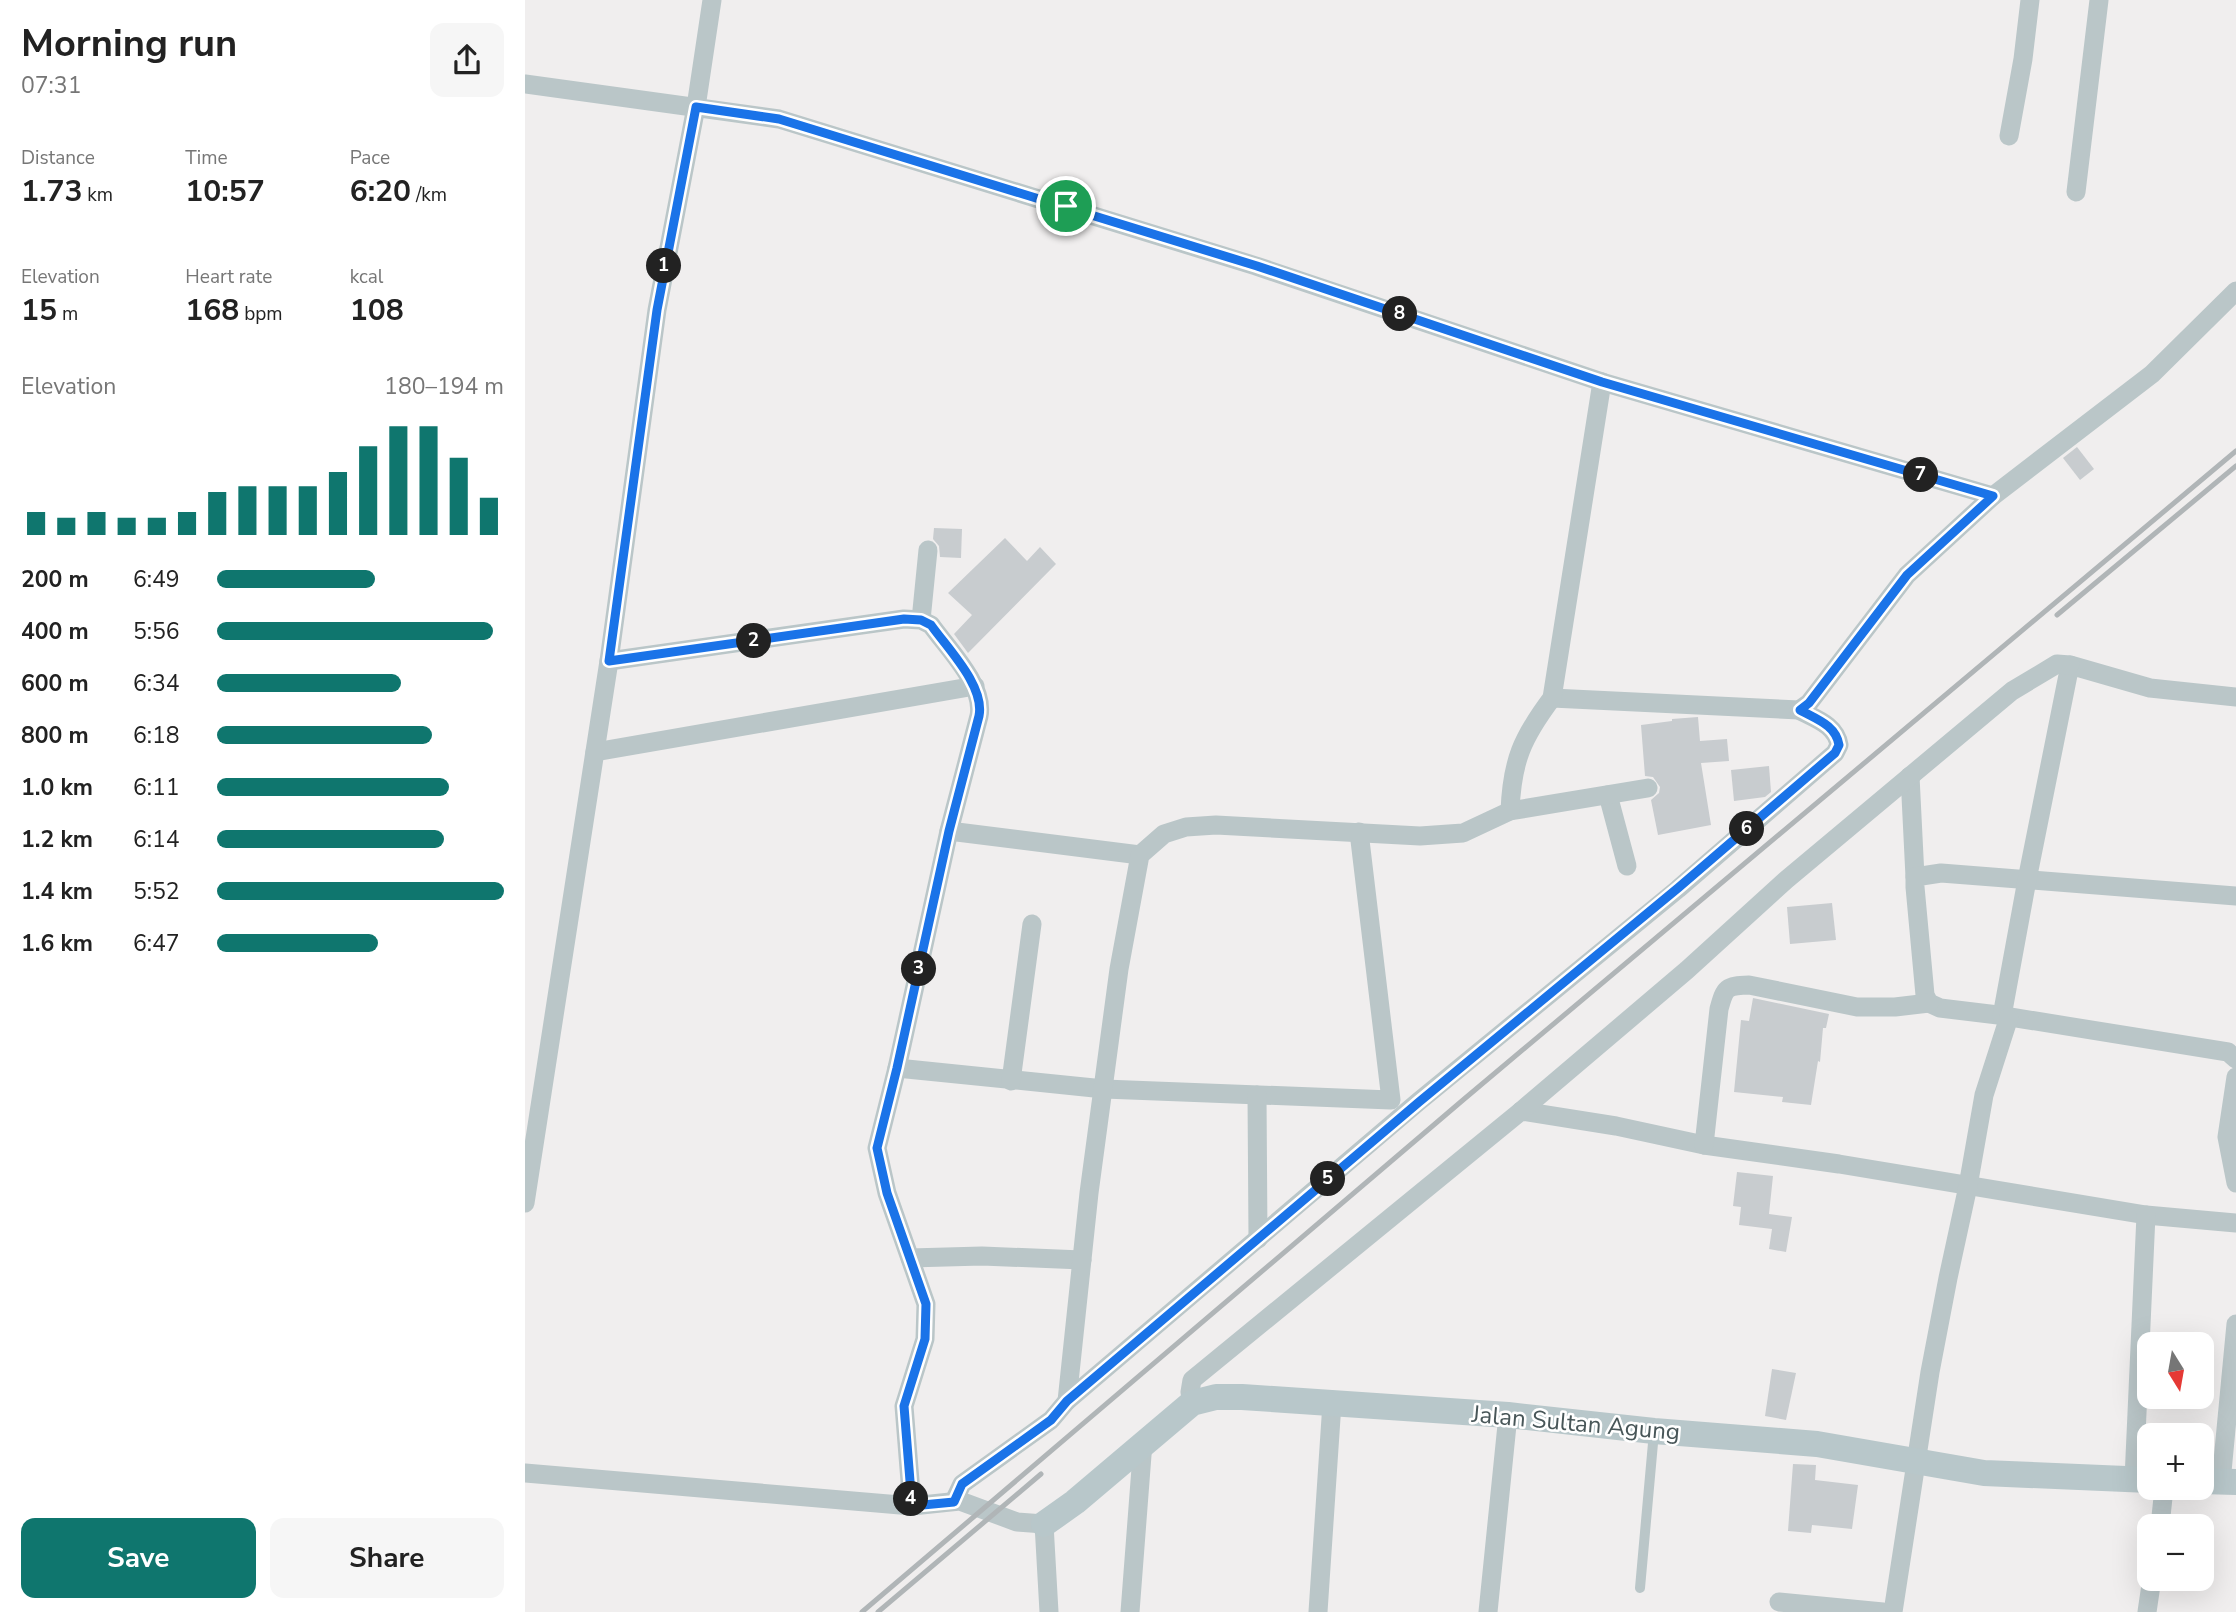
<!DOCTYPE html>
<meta charset="utf-8">
<style>
:root{--surface:#fff;--page:#f6f6f6;--text:#222;--muted:#767676;--accent:#0f766e}
body{margin:0;font-family:"Nunito Sans",sans-serif;background:var(--page);color:var(--text);height:100vh;display:flex;flex-direction:column;font-size:26px;white-space:nowrap}
*{box-sizing:border-box;margin:0}
p{font-size:23px;color:var(--muted)}
.icon{flex:none;width:38px;height:38px;fill:none;stroke:currentColor;stroke-width:2;stroke-linecap:round;stroke-linejoin:round}
.map{position:relative;flex:1;overflow:hidden}
.sheet{display:flex;flex-direction:column;background:var(--surface);width:525px}
.sheet>*{flex:none}
.needle{width:46px;rotate:169deg}
.tools{position:absolute;left:1612px;top:1332px;display:grid;gap:14px}
.tools a{display:grid;place-items:center;width:77px;height:77px;border-radius:14px;background:var(--surface);box-shadow:0 7px 28px #0002;font-size:35px}
.pin{position:absolute;display:grid;place-items:center;width:60px;height:60px;color:#fff;margin:-30px;border:4px solid #fff;border-radius:50%;box-shadow:0 2px 7px #0007}
.km{position:absolute;width:35px;height:35px;margin:-18px;border-radius:50%;background:#222;color:#fff;font-size:19px;line-height:35px;text-align:center}
.round{display:grid;place-items:center;flex:none;width:74px;height:74px;border-radius:14px;background:var(--page)}
.headline{display:flex;align-items:center;justify-content:space-between;height:119px;padding:0 21px}
h1{font-size:38px;font-weight:700;line-height:52px}
.stats{display:grid;grid-template-columns:repeat(3,1fr);gap:10px;height:119px;padding:7px 21px}
.stats div{display:grid;align-content:center}
.stats b{font-size:30px;font-weight:700}
.stats small{font-size:19px;font-weight:400}
.stats p{font-size:19px}
.chart{height:196px;padding:14px 21px}
.chart p{display:flex;justify-content:space-between}
.chart svg{width:100%;height:126px;margin-top:7px;stroke:var(--accent);stroke-width:6}
.button{display:flex;gap:14px;margin-top:auto;padding:14px 21px}
.button a{flex:1;height:80px;border-radius:14px;background:var(--accent);color:#fff;font-size:28px;font-weight:700;line-height:80px;text-align:center}
.button a+a{background:var(--page);color:var(--text)}
ul{padding:0 21px;list-style:none;font-size:23px}
li{display:grid;grid-template-columns:112px 84px 1fr;align-items:center;height:52px}
li i{height:18px;border-radius:9px;background:var(--accent)}
main{display:flex;flex:1;min-height:0}
.map>svg:first-child{display:block}
.building{fill:#c8cccf}
.lines{fill:none;stroke-linecap:round;stroke-linejoin:round}
.lane{stroke:#bac6c8;stroke-width:10}
.street{stroke:#bac6c8;stroke-width:19}
.secondary{stroke:#b8c7ca;stroke-width:26}
.rail{stroke:#b0b5b7;stroke-width:5}
.route-casing{stroke:#fff;stroke-width:14}
.route{stroke:#1a73e8;stroke-width:9}
.labels{text-anchor:middle;dominant-baseline:central;stroke-width:5;stroke-linejoin:round;paint-order:stroke}
.street-label{font-size:24px;fill:#485658;stroke:#fff}
</style>
<main>
<section class="sheet">
<div class="headline"><div><h1>Morning run</h1><p>07:31</p></div><a class="round"><svg class="icon" aria-label="share" viewBox="0 0 24 24"><path d="M12 15V3M7 8l5-5 5 5M5 13v7h14v-7"/></svg></a></div>
<div class="stats">
<div><p>Distance</p><b>1.73<small> km</small></b></div>
<div><p>Time</p><b>10:57</b></div>
<div><p>Pace</p><b>6:20<small> /km</small></b></div>
</div>
<div class="stats">
<div><p>Elevation</p><b>15<small> m</small></b></div>
<div><p>Heart rate</p><b>168<small> bpm</small></b></div>
<div><p>kcal</p><b>108</b></div>
</div>
<div class="chart"><p><span>Elevation</span>180–194 m</p>
<svg viewBox="0 0 160 44" preserveAspectRatio="none"><path d="M5 44V36M15 44V38M25 44V36M35 44V38M45 44V38M55 44V36M65 44V29M75 44V27M85 44V27M95 44V27M105 44V22M115 44V13M125 44V6M135 44V6M145 44V17M155 44V31"/></svg>
</div>
<ul>
<li><b>200 m</b>6:49<i style="width:55%"></i></li>
<li><b>400 m</b>5:56<i style="width:96%"></i></li>
<li><b>600 m</b>6:34<i style="width:64%"></i></li>
<li><b>800 m</b>6:18<i style="width:75%"></i></li>
<li><b>1.0 km</b>6:11<i style="width:81%"></i></li>
<li><b>1.2 km</b>6:14<i style="width:79%"></i></li>
<li><b>1.4 km</b>5:52<i style="width:100%"></i></li>
<li><b>1.6 km</b>6:47<i style="width:56%"></i></li>
</ul>
<div class="button"><a>Save</a><a>Share</a></div>
</section>
<div class="map">
<svg width="1711" height="1612" viewBox="0 0 1711 1612">
<rect width="100%" height="100%" fill="#f0eeee"/>
<g class="building">
<path d="M1552,447l17,22 -14,11 -17,-22z"/>
<path d="M409,528l28,1 -1,29 -21,-1 -1,-11 -6,-7z"/>
<path d="M480,538l22,23 13,-14 16,17 -88,89 -14,-19 18,-19 -24,-22z"/>
<path d="M1173,717l2,24 27,-2 2,22 -28,2 10,62 -53,10 -7,-35 8,-7 1,-6 -7,-10 -8,-1 -4,-51 31,-4v-2z"/>
<path d="M1244,766l2,26 -6,5 -31,4 -3,-31z"/>
<path d="M1307,903l4,37 -46,4 -3,-37z"/>
<path d="M1228,998l76,16 -3,14h-3l-3,34 -2,-1 -7,44 -29,-3 1,-5 -49,-5 7,-72 8,1z"/>
<path d="M1212,1172l36,4 -4,38 23,3 -6,35 -17,-3 3,-20 -33,-4 2,-18 -8,-1z"/>
<path d="M1247,1369l24,4 -10,47 -21,-4z"/>
<path d="M1268,1464l23,1 -1,15 43,5 -6,44 -40,-4 -1,8 -23,-2z"/>
</g>
<g class="lines">
<path class="lane" d="M1115,1588l14,-156"/>
<g class="street">
<path d="M0,84l254,35 477,147 346,116 391,114 159,-122 84,-83"/>
<path d="M1484,136l14,-77 7,-59"/>
<path d="M1551,192l23,-192"/>
<path d="M396,620l7,-70"/>
<path d="M84,661l295,-42 17,1 10,5c17,24 54,60 48,91l-30,115 -52,237 -20,80 10,45 39,111 -1,35 -21,67 8,100"/>
<path d="M1027,698l247,12 10,-7 98,-128 86,-79"/>
<path d="M70,752l380,-66"/>
<path d="M1385,776l5,101"/>
<path d="M1083,795l19,71"/>
<path d="M985,811l138,-23"/>
<path d="M424,831l191,24"/>
<path d="M1711,896l-295,-23 -26,4v10l10,108 4,8 11,5 58,7 230,37 8,7"/>
<path d="M1477,1016l25,-136 43,-215 80,23 86,9"/>
<path d="M372,1068l207,21 287,11 -32,-268"/>
<path d="M1711,1077l-9,60 9,46"/>
<path d="M486,1081l21,-157"/>
<path d="M732,1095l1,144"/>
<path d="M996,1111l95,15 88,19 135,19 307,51 90,8"/>
<path d="M1179,1145l15,-136c6,-22 7,-23 30,-24l108,22h38l34,-4"/>
<path d="M0,1203l84,-542 48,-351 39,-203 16,-107"/>
<path d="M385,1258l72,-2 100,4"/>
<path d="M542,1401l22,-208 30,-224 21,-114 24,-21 22,-7 30,-2 204,11 43,-3 47,-22c2,-50 12,-73 42,-113l50,-316"/>
<path d="M667,1403l-2,-11 2,-12 329,-269 166,-141 99,-90 226,-189 45,-27 13,1"/>
<path d="M0,1473l387,33 48,-5 57,21 27,2 5,88"/>
<path d="M1609,1479l12,-264"/>
<path d="M1696,1482l15,-158"/>
<path d="M429,1501l8,-17 89,-64 16,-19 351,-299 260,-213 157,-136 4,-8c-3,-20 -23,-26 -40,-35"/>
<path d="M1635,1526l4,-38"/>
<path d="M1254,1602l104,10"/>
<path d="M605,1612l13,-170"/>
<path d="M793,1612l14,-209"/>
<path d="M963,1612l20,-197"/>
<path d="M1368,1612l37,-240 18,-94 20,-92 16,-91 25,-78"/>
<path d="M1622,1612l5,-34"/>
</g>
<g class="secondary">
<path d="M1676,1481l35,1"/>
<path d="M519,1524l31,-22 117,-99 24,-6h26l266,18 146,16 163,13 167,29 165,7"/>
</g>
<g class="rail">
<path d="M1532,615l179,-149"/>
<path d="M337,1612l601,-512 773,-649"/>
<path d="M353,1612l163,-138"/>
</g>
</g>
<g class="lines">
<g class="route-casing">
<path id="route" d="M171,107l83,12 478,147 345,116 391,114 -86,79 -98,128 -9,7c16,9 36,15 39,35l-4,8 -157,135 -259,214 -352,299 -16,19 -89,64 -8,18 -42,4 -8,-100 21,-67 1,-35 -39,-111 -10,-45 20,-80 52,-237 30,-115c6,-30 -31,-67 -48,-91l-10,-5 -17,-1 -295,42 48,-351z"/>
</g>
<use href="#route" class="route"/>
</g>
<g class="labels">
<g class="street-label">
<text transform="translate(1051 1423) rotate(5)">Jalan Sultan Agung</text>
</g>
</g>
</svg>
<div class="tools">
<a><svg class="needle" viewBox="-14 -14 28 28"><path d="M0-13l5 13h-10z" fill="#e53935"/><path d="M0 13l5-13h-10z" fill="#767676"/></svg></a>
<a>+</a>
<a>−</a>
</div>
<div class="pin" style="left:541px;top:206px;background:#1e9e55"><svg class="icon" aria-label="arrive" viewBox="0 0 24 24"><path d="M6 21V4h12l-3 4 3 4H6"/></svg></div>
<b class="km" style="left:139px;top:266px">1</b>
<b class="km" style="left:229px;top:641px">2</b>
<b class="km" style="left:394px;top:969px">3</b>
<b class="km" style="left:386px;top:1499px">4</b>
<b class="km" style="left:803px;top:1179px">5</b>
<b class="km" style="left:1222px;top:829px">6</b>
<b class="km" style="left:1396px;top:475px">7</b>
<b class="km" style="left:875px;top:314px">8</b>
</div>
</main>
